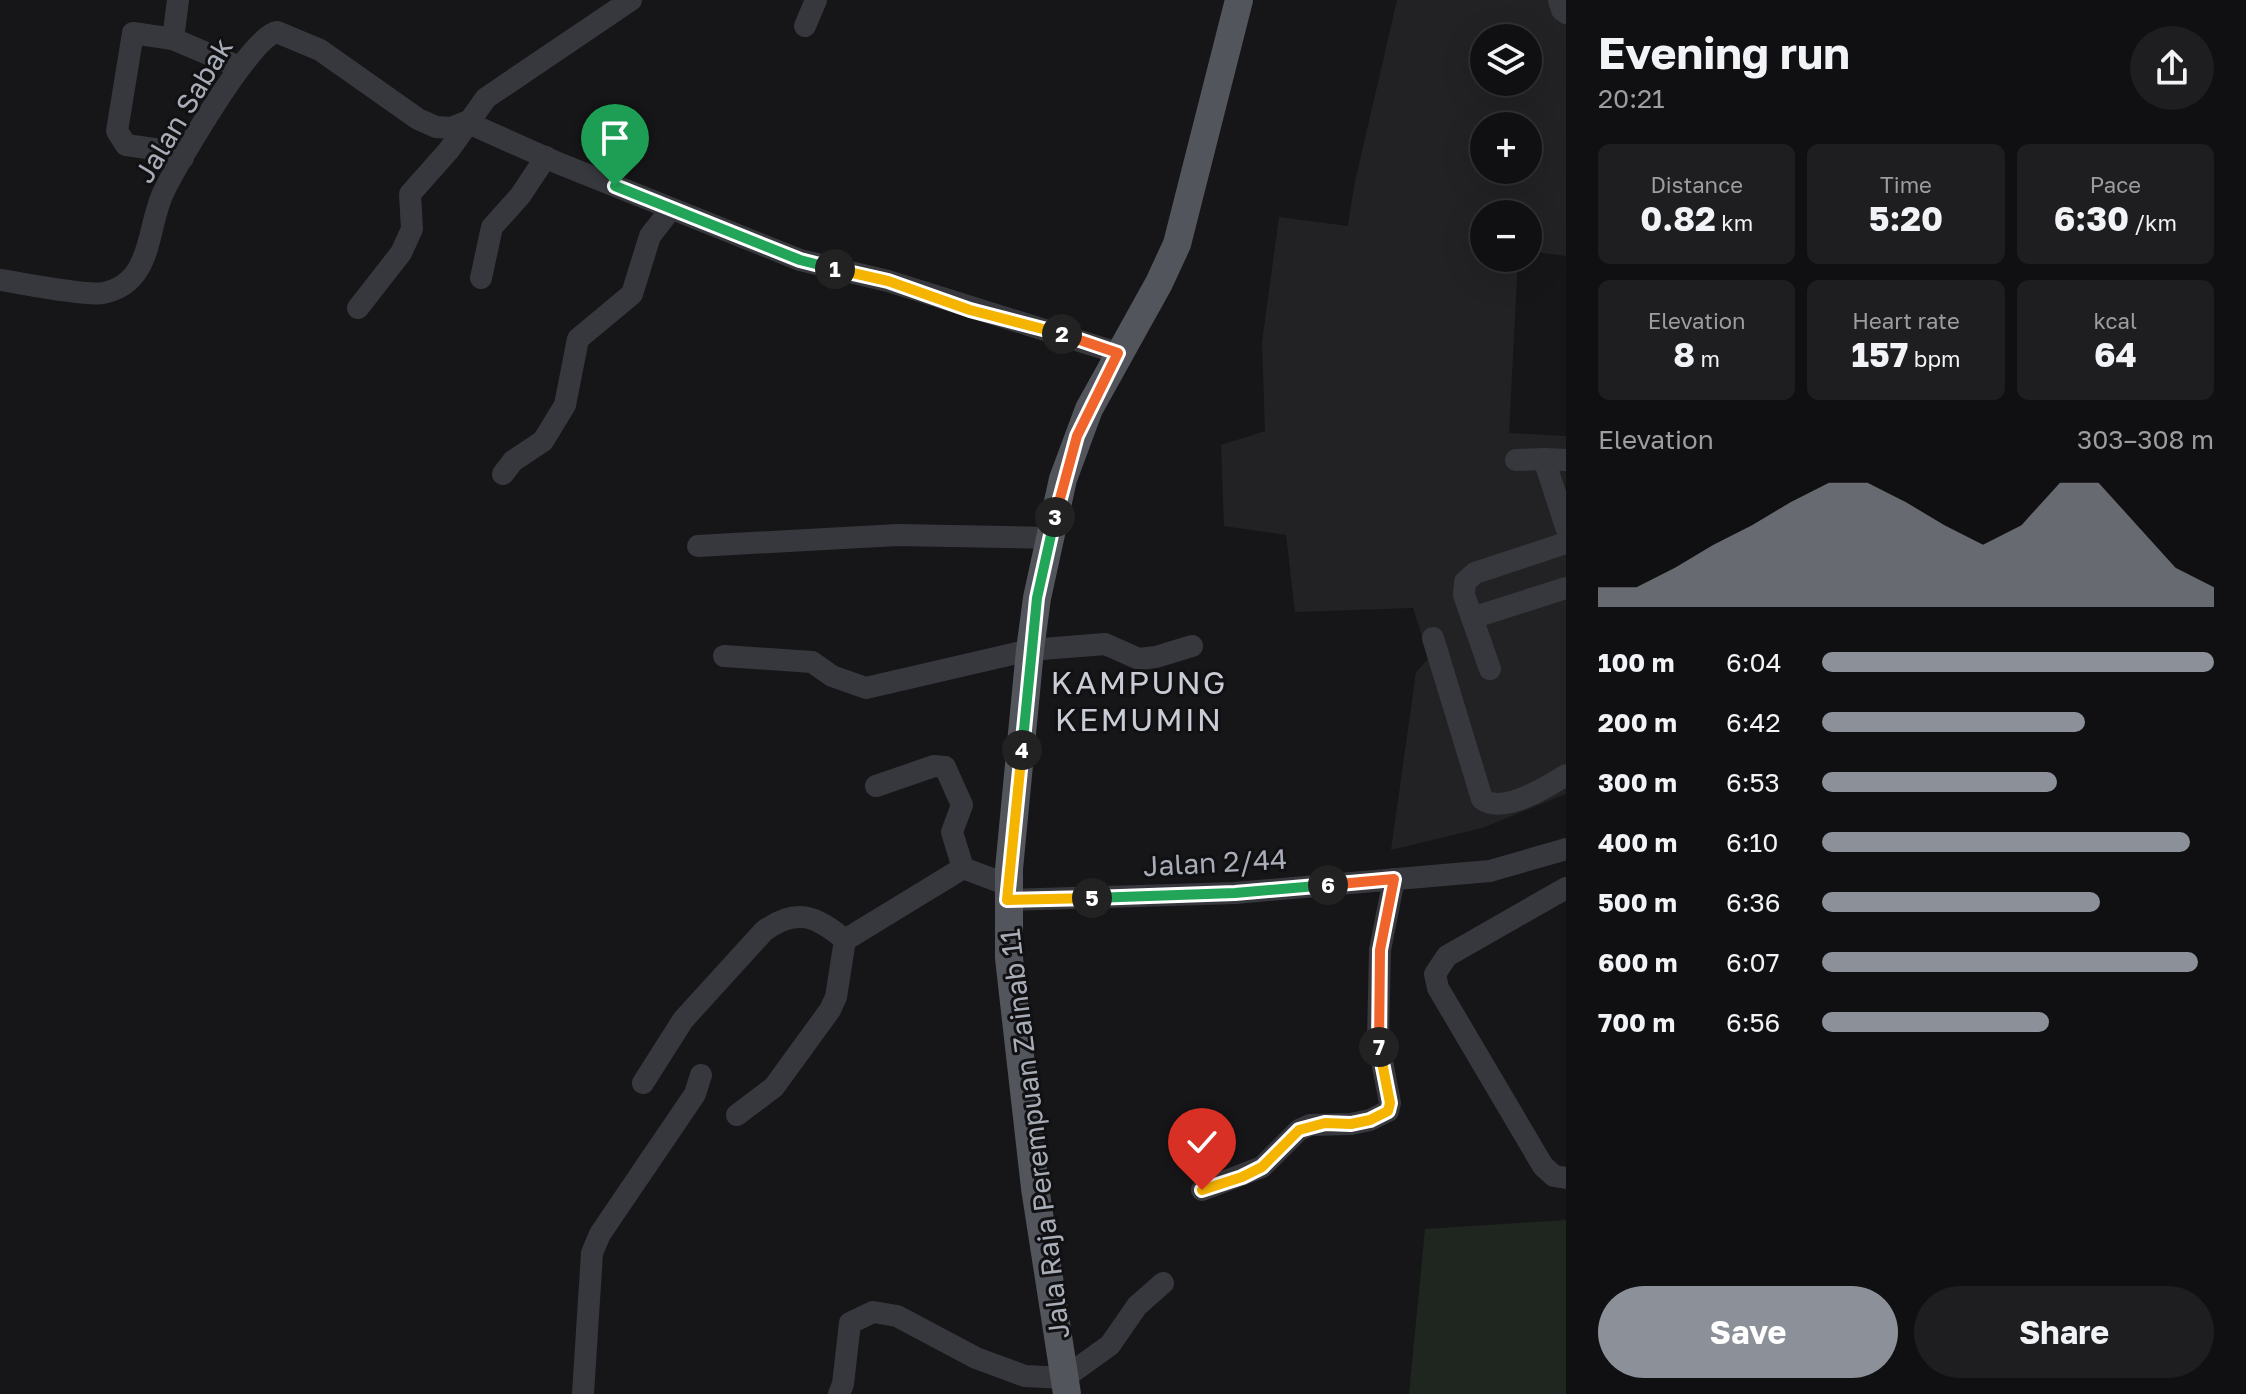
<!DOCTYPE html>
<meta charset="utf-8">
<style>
:root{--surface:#101012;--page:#1e1e20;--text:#f1f3f6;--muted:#9c9d9f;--line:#303032;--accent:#8c9099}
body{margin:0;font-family:"Golos Text",sans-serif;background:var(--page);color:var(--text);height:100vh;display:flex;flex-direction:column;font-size:30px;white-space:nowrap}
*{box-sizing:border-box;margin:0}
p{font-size:26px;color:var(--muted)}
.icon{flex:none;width:44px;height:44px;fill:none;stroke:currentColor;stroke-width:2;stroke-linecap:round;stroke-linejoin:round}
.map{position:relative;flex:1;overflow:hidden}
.drawer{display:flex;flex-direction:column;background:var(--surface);width:680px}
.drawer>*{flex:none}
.buttons{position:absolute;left:1470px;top:24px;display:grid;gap:16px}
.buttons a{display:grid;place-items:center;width:72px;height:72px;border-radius:50%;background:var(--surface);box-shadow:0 8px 32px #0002,0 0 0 2px var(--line);font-size:40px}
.pin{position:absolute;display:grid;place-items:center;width:68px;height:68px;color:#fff;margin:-82px -34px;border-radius:50% 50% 50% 0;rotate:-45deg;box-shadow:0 0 8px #0007}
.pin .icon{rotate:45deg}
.km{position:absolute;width:40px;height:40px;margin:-20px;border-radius:50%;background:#222;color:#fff;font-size:22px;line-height:40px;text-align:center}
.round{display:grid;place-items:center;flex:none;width:84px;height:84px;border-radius:42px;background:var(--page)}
.overview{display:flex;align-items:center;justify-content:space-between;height:136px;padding:0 32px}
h1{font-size:44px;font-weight:700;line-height:60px}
.metrics{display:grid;grid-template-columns:repeat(3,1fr);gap:12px;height:136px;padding:8px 32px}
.metrics div{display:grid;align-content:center;border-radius:12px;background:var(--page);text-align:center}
.metrics b{font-size:34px;font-weight:700}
.metrics small{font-size:22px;font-weight:400}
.metrics p{font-size:22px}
.chart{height:224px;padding:16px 32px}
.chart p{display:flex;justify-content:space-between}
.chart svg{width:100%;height:144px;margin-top:8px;fill:var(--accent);opacity:.7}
.action{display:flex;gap:16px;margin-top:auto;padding:16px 32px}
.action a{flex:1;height:92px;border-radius:48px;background:var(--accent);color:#fff;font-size:32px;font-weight:700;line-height:92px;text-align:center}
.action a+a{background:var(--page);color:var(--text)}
ul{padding:0 32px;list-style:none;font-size:26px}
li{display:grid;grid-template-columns:128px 96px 1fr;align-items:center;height:60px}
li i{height:20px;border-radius:10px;background:var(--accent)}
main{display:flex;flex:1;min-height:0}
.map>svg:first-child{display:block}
.built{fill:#222225;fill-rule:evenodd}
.green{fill:#1e261f}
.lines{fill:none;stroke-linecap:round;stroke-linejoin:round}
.minor{stroke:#37383d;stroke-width:22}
.major{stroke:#53555c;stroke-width:28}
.split-1-casing{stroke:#fff;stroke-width:16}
.split-2-casing{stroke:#fff;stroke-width:16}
.split-3-casing{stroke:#fff;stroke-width:16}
.split-4-casing{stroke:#fff;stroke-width:16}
.split-5-casing{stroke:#fff;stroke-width:16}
.split-6-casing{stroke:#fff;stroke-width:16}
.split-7-casing{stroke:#fff;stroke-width:16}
.split-8-casing{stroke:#fff;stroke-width:16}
.split-1{stroke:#22a559;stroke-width:10}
.split-2{stroke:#f5b400;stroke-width:10}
.split-3{stroke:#f0652b;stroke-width:10}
.split-4{stroke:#22a559;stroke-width:10}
.split-5{stroke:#f5b400;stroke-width:10}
.split-6{stroke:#22a559;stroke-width:10}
.split-7{stroke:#f0652b;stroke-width:10}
.split-8{stroke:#f5b400;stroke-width:10}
.labels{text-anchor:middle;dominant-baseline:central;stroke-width:6;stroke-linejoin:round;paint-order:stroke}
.street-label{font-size:28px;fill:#a8adb8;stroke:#111113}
.quarter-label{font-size:32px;letter-spacing:2px;fill:#c9ccd4;stroke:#111113}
</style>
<main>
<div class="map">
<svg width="1566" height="1394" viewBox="0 0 1566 1394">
<rect width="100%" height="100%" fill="#161618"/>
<path class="built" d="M1397,0h169v256l-38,-5v-37h-44v44h34l-9,175 57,3v358l-84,34 -91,22 25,-178 13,-14 -16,-50 -118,4 -9,-77 -62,-9 -3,-81 44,-14 -3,-89 17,-125 69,9 6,-40zM1484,38h44v44h-44zM1484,126h44v44h-44z"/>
<path class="green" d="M1566,1220v174h-157l16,-165z"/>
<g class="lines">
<g class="minor">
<path d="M178,0l-5,39 66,28"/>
<path d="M1559,0l3,10 4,3"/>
<path d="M805,26l11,-26"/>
<path d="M173,39l-40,-6 -16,98 9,14 35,5 22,8"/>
<path d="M481,278l11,-51 28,-31 26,-39"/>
<path d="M0,280c21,3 86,16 103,13 52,-10 43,-69 62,-104 14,-28 87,-154 112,-157l43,18 98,69 18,8 15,1 15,-6 92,41 242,97 88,21 230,72"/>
<path d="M358,308l43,-55 11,-24 -2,-35 39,-44 37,-52 145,-98"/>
<path d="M1516,460l28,-1"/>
<path d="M1566,460l-22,-1 22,68"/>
<path d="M503,474l10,-13 30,-20 22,-36 13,-66 54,-45 18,-58 21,-27"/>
<path d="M698,546l199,-11 153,3"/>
<path d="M1472,618l94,-30"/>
<path d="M1433,638l49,161c21,16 65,-12 84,-24"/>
<path d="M724,656l88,6 20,14 34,12 164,-38 75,-6 34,15 17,-2 36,-11"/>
<path d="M1490,669l-26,-74 1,-13 10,-9 91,-30"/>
<path d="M876,786l58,-20 11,1 17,38 -10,27 11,36"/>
<path d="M1566,888l-119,68 -12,18 3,14 105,178 11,10 12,2"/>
<path d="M1007,900l228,-7 255,-22 76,-22"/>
<path d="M643,1083l40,-63 81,-89c32,-24 53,-15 81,9"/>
<path d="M737,1115l37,-28 56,-77 6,-13 9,-57 118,-72 45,17"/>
<path d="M1202,1190l60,-23 37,-37 11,-5 41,-1 19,-4 18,-9 2,-8 -12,-63 2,-90 14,-71"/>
<path d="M583,1394l9,-141 8,-19 95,-140 6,-19"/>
<path d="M839,1394l4,-10 7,-61 23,-11 24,4 79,42 49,18 39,2 46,-33 27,-39 26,-23"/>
</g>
<path class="major" d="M1067,1394l-32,-206 -26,-230v-89l21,-219 7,-52 26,-119 26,-70 70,-126 18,-39 62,-244"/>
</g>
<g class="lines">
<g class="split-1-casing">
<path id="split-1" d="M615,186l185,74 35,9"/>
</g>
<g class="split-2-casing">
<path id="split-2" d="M835,269l53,12 82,29 92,24"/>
</g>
<g class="split-3-casing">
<path id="split-3" d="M1055,517l22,-81 41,-83 -56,-19"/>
</g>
<g class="split-4-casing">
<path id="split-4" d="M1022,750l15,-152 18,-81"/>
</g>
<g class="split-5-casing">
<path id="split-5" d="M1022,750l-15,150 85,-2"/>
</g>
<g class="split-6-casing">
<path id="split-6" d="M1092,898l143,-5 93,-8"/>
</g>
<g class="split-7-casing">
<path id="split-7" d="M1328,885l66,-6 -14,71 -1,97"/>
</g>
<g class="split-8-casing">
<path id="split-8" d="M1202,1190l40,-13 20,-10 37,-37 26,-7 26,1 19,-4 18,-9 2,-8 -11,-56"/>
</g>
<use href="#split-1" class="split-1"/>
<use href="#split-2" class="split-2"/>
<use href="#split-3" class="split-3"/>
<use href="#split-4" class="split-4"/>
<use href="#split-5" class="split-5"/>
<use href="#split-6" class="split-6"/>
<use href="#split-7" class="split-7"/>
<use href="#split-8" class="split-8"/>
</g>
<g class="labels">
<g class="street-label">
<text transform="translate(183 110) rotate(-59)">Jalan Sabak</text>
<text transform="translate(1215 862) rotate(-3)">Jalan 2/44</text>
<text transform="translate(1034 1134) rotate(-97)">Jala Raja Perempuan Zainab 11</text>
</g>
<g class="quarter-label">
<text x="1139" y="682">KAMPUNG<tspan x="1139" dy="37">KEMUMIN</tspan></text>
</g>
</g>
</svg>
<div class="buttons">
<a><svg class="icon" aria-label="layers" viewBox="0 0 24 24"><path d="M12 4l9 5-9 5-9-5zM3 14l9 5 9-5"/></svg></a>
<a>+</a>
<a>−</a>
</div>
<div class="pin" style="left:615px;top:186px;background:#1e9e55"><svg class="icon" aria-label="arrive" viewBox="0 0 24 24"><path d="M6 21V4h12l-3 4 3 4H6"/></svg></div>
<div class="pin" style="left:1202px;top:1190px;background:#d93025"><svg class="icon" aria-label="check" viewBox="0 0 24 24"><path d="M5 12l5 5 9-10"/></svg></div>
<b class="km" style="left:835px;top:269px">1</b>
<b class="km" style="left:1062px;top:334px">2</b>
<b class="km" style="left:1055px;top:517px">3</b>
<b class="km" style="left:1022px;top:750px">4</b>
<b class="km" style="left:1092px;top:898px">5</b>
<b class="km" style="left:1328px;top:885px">6</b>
<b class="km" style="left:1379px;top:1047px">7</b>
</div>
<section class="drawer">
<div class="overview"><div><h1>Evening run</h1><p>20:21</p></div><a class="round"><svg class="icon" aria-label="share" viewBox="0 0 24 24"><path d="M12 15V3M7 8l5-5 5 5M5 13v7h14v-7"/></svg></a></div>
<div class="metrics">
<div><p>Distance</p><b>0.82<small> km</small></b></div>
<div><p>Time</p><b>5:20</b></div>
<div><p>Pace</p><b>6:30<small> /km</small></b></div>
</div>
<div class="metrics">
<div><p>Elevation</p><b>8<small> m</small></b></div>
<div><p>Heart rate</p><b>157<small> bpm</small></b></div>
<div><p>kcal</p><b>64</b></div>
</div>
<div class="chart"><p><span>Elevation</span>303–308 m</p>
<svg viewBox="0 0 160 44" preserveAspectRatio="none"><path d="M0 44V38L10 38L20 32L30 25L40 19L50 12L60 6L70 6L80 12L90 19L100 25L110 19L120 6L130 6L140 19L150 32L160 38V44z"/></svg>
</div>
<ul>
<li><b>100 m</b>6:04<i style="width:100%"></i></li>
<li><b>200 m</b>6:42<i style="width:67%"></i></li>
<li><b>300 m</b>6:53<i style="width:60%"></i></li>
<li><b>400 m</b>6:10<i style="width:94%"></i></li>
<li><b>500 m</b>6:36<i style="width:71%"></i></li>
<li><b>600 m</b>6:07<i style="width:96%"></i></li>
<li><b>700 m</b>6:56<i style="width:58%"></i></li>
</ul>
<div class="action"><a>Save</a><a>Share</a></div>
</section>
</main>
